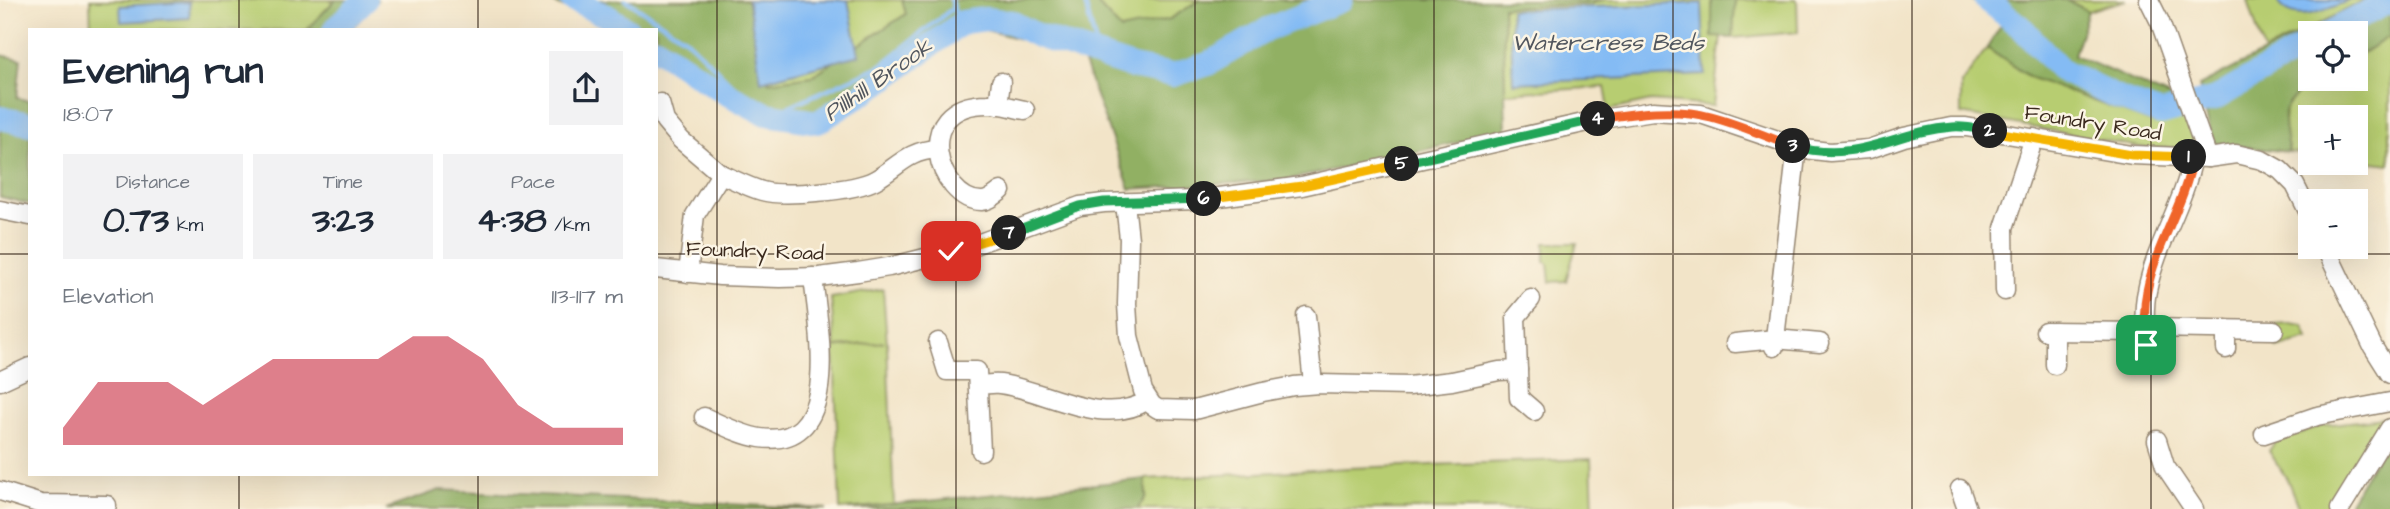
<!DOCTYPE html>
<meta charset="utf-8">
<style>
:root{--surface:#fff;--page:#f2f2f3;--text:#1f2937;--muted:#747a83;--accent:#d1495b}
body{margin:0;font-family:"Architects Daughter",sans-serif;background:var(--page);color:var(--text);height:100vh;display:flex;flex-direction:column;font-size:26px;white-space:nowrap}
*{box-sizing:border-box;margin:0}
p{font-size:23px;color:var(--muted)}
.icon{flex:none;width:38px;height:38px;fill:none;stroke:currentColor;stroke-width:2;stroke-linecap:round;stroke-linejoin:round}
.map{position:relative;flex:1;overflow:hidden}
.sheet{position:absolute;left:28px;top:28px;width:630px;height:448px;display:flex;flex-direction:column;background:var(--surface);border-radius:0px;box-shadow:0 7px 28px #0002}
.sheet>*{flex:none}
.tools{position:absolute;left:2298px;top:21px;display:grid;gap:14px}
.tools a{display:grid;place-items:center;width:70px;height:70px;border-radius:0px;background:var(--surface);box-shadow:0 7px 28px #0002;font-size:35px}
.pin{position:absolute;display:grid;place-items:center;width:60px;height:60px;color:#fff;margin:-30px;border-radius:14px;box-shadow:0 4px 10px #0006}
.km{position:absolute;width:35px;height:35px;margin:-18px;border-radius:50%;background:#222;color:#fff;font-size:19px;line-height:35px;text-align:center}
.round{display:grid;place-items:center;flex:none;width:74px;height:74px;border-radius:0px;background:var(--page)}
.headline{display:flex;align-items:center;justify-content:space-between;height:119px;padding:0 35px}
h1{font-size:38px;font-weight:700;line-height:52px}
.metrics{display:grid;grid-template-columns:repeat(3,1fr);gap:10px;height:119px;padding:7px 35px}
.metrics div{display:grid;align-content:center;border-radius:0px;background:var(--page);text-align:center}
.metrics b{font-size:35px;font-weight:700}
.metrics small{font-size:19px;font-weight:400}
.metrics p{font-size:19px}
.chart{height:196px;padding:14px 35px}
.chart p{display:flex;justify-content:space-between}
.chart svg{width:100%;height:126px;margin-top:7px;fill:var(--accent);opacity:.7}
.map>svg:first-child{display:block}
.green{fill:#b7cd71;stroke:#797c48;stroke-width:2}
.forest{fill:#91b063;stroke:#666d40;stroke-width:2}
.water{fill:#84bbf4;stroke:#607289;stroke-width:2}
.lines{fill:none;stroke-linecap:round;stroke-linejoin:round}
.stream{stroke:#84bbf4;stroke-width:4.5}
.river{stroke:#84bbf4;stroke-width:24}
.minor-casing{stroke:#968773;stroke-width:21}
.minor{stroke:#fff;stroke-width:18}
.split-1-casing{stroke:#fff;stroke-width:14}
.split-2-casing{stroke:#fff;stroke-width:14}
.split-3-casing{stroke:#fff;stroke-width:14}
.split-4-casing{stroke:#fff;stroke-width:14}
.split-5-casing{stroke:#fff;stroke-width:14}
.split-6-casing{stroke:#fff;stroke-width:14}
.split-7-casing{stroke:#fff;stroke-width:14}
.split-8-casing{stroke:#fff;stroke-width:14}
.split-1{stroke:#f0652b;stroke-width:9}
.split-2{stroke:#f5b400;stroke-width:9}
.split-3{stroke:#22a559;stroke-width:9}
.split-4{stroke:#f0652b;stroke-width:9}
.split-5{stroke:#22a559;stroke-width:9}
.split-6{stroke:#f5b400;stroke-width:9}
.split-7{stroke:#22a559;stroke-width:9}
.split-8{stroke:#f5b400;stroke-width:9}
.grid{fill:none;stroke:#3b2a1e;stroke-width:2;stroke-opacity:0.55}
.labels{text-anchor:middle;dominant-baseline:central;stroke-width:5;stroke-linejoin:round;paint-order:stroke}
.street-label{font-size:21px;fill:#3b2a1e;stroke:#fcf5e5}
.water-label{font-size:23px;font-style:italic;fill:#51565e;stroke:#fcf5e5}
</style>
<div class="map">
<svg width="2390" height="509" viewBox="0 0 2390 509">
<rect width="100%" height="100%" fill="#fcf5e5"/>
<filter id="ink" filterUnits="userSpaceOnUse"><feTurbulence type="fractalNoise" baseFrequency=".0143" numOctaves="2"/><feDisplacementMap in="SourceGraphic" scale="14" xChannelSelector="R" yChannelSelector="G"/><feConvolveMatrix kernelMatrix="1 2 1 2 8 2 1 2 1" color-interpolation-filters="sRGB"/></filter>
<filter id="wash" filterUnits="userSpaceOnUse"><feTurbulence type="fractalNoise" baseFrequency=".00686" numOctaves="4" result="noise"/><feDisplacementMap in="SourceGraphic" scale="28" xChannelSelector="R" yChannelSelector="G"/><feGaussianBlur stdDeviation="1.57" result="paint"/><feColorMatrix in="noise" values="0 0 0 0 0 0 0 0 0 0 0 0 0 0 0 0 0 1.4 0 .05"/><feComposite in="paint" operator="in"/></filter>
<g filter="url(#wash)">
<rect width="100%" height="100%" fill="#f2e4c8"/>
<g class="green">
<path d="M90,0h245l-28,30h-216z"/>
<path d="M747,0h155l4,14 -94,62 -43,6z"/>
<path d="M1094,0h106l-30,19 -49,11z"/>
<path d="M1603,0h109v36l9,1 -8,69 -62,-5 -42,9 -4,-23 -100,6 -2,-87 86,-2z"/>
<path d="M1735,0h62l1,32 -65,6z"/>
<path d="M2067,0h59l-38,11z"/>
<path d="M2248,0h118l-102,52z"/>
<path d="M2390,36v128l-34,-4v-43h-46v37l-21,-2 -7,-29 1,-11 13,-19 24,-14h36v-22z"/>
<path d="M1987,48l42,29 160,39 5,23 -5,7 -5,1 -34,2 -189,-35v-30z"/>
<path d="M1545,243h32l-11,38 -16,1 -2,-19 -3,-1z"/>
<path d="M883,289l4,54 7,162 -54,4 -6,-161 50,-6 -49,5 -4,-49z"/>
<path d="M2290,324l13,2 5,13 -31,9 -1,-23z"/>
<path d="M2384,418l-53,91h-32l-12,-30 -18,-28 6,-9 49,-17z"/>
<path d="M1591,459l2,50h-456l9,-12 -1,-18 204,-11z"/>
</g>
<g class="forest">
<path d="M335,0h42l-26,30h-44z"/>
<path d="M547,0h200l22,82 43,-6 94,-62 -4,-14h192l27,30 49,-11 30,-19h403l-14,4 -86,3 3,125 -220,48 -156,9 -49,-134 -110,-29 -151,98 -54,-10 -110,-61v-23h-41z"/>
<path d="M1712,0h23l-2,38 -21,-1z"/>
<path d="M1973,0h94l21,11 -14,44 107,47 8,14 -34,8 -126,-47 -42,-29 15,-24z"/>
<path d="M2366,0h24v36l-34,21v-24h-46v46h10c-38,23 -41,29 -31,73l-76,-9 -14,-57z"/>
<path d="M0,55l21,4 -4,39 13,3v103l-30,-7z"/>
<path d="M2387,440l3,7v62h-44z"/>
<path d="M1145,479l1,18 -9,12h-289z"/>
<path d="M440,490l387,19h-441z"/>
</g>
<g class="water">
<path d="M748,0h100l11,55 -98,26z"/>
<path d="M2277,0h73c-23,9 -57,28 -73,0z"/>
<path d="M189,2l1,16 -69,4 -1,-16z"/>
<path d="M1702,3l3,72 -192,8 -3,-73z"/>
</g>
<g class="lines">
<g class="stream">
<path d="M626,0l60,39 65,64 18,6h14l97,-43 73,-58"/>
<path d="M951,0l3,10 9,12"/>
<path d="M1084,0l15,56"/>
</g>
<g class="river">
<path d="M572,0l35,16 21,14"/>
<path d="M1986,0l36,28 39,42 54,27 46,17 54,-15 95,-56"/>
<path d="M334,30l31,-30"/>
<path d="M2329,33l61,-32"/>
<path d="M656,48l66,43 44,23 52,8 58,-37 87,-63 23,-3 25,3 27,14 94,31 41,8 35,-11 60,-35 73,-29"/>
<path d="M0,118l30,6"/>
</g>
</g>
</g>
<g filter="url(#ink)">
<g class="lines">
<g class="minor-casing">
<g id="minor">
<path d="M2149,0l11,22 48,136"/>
<path d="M660,103l5,18 16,19 40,34"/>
<path d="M998,105l3,-23"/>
<path d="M1001,191c-6,4 -12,10 -19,10 -43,1 -75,-97 6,-97 12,-1 25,4 37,6"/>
<path d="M1125,203l4,36 -2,65 2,32 14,55 9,14 6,4 36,1 69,-18 31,-6 25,-2 90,2 43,-5 47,-10 19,-1"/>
<path d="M0,210l30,6"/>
<path d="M2325,247l48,100 17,27"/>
<path d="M656,269l64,7 60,2 39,-1 39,-5 31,-5 80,-20 111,-41 24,-3 93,-3 105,-14 295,-66 56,-9 48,3 103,35 26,3 39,-3 35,-12 47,-10h15l166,28 76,3 28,-4 26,6 18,10 15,15 15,30"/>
<path d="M688,273l7,-58 26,-41c14,6 27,13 41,17 21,6 93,0 113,-11 23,-13 32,-29 62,-31"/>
<path d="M2005,291l-1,-63 30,-90"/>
<path d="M1531,299l-15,18 3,81 15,13"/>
<path d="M1306,316l7,68"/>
<path d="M2145,328l129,2"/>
<path d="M2045,331l100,1"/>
<path d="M938,342l9,29h30l4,80"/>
<path d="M1735,343l40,-4 45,4"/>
<path d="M2146,345c-1,-18 -3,-36 1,-54 9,-47 37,-87 46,-134"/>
<path d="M1774,347l23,-200"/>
<path d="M2226,349v-20"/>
<path d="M2055,365v-34"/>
<path d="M0,381l30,-14"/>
<path d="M978,385c7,0 15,-2 22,-1 47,6 102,45 148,16"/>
<path d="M704,417c18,8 37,18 56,21 84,12 58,-112 53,-161"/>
<path d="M2264,434l53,-18 73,-14"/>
<path d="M2157,440l8,26 29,43"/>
<path d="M1960,489l7,20"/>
<path d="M0,491l41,13 66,1"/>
<path d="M2340,509l50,-81"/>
</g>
</g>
<use href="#minor" class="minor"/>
</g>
</g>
<g class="lines" filter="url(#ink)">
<g class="split-1-casing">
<path id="split-1" d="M2146,345c-1,-18 -3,-36 1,-54 9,-47 38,-87 46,-134h-4"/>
</g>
<g class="split-2-casing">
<path id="split-2" d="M1990,131l142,24 57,2"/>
</g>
<g class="split-3-casing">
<path id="split-3" d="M1793,146c66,19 100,-15 160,-19 12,-1 25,2 37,4"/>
</g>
<g class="split-4-casing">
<path id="split-4" d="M1598,119c38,-6 76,-12 113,-2 28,7 55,20 82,29"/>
</g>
<g class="split-5-casing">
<path id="split-5" d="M1402,164l196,-45"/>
</g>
<g class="split-6-casing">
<path id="split-6" d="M1204,199l98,-13 100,-22"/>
</g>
<g class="split-7-casing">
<path id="split-7" d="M1009,233l71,-27 24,-4 100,-3"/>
</g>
<g class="split-8-casing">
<path id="split-8" d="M951,251l58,-18"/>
</g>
<use href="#split-1" class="split-1"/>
<use href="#split-2" class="split-2"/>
<use href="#split-3" class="split-3"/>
<use href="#split-4" class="split-4"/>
<use href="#split-5" class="split-5"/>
<use href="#split-6" class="split-6"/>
<use href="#split-7" class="split-7"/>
<use href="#split-8" class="split-8"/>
</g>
<path class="grid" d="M239,0v30M478,0v30M717,0v509M956,0v509M1195,0v509M1434,0v509M1673,0v509M1912,0v509M2151,0v509M0,254h30M656,254h1734M239,474v35M478,474v35"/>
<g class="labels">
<g class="street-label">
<text transform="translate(2093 123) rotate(9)">Foundry Road</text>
<text transform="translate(755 251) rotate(2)">Foundry Road</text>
</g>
<g class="water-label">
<text x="1608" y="43">Watercress Beds</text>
<text transform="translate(878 80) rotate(-35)">Pillhill Brook</text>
</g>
</g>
</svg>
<div class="tools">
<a><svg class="icon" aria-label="locate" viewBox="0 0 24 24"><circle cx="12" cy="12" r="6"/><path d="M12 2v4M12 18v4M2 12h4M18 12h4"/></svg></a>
<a>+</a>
<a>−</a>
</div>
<div class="pin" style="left:2146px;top:345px;background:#1e9e55"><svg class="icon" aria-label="arrive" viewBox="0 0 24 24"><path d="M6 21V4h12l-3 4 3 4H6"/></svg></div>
<div class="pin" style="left:951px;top:251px;background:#d93025"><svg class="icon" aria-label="check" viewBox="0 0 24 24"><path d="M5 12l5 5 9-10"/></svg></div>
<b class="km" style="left:2189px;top:157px">1</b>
<b class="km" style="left:1990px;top:131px">2</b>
<b class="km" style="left:1793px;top:146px">3</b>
<b class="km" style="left:1598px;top:119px">4</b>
<b class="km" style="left:1402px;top:164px">5</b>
<b class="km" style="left:1204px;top:199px">6</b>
<b class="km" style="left:1009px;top:233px">7</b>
<section class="sheet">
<div class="headline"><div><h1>Evening run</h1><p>18:07</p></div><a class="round"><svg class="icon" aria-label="share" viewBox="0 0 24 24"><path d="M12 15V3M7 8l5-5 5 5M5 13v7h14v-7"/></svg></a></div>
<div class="metrics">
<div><p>Distance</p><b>0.73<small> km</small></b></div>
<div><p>Time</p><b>3:23</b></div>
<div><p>Pace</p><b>4:38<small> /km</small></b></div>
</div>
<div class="chart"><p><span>Elevation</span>113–117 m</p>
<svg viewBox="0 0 160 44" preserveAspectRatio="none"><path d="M0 44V38L10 22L20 22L30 22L40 30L50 22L60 14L70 14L80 14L90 14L100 6L110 6L120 14L130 30L140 38L150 38L160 38V44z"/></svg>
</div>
</section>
</div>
